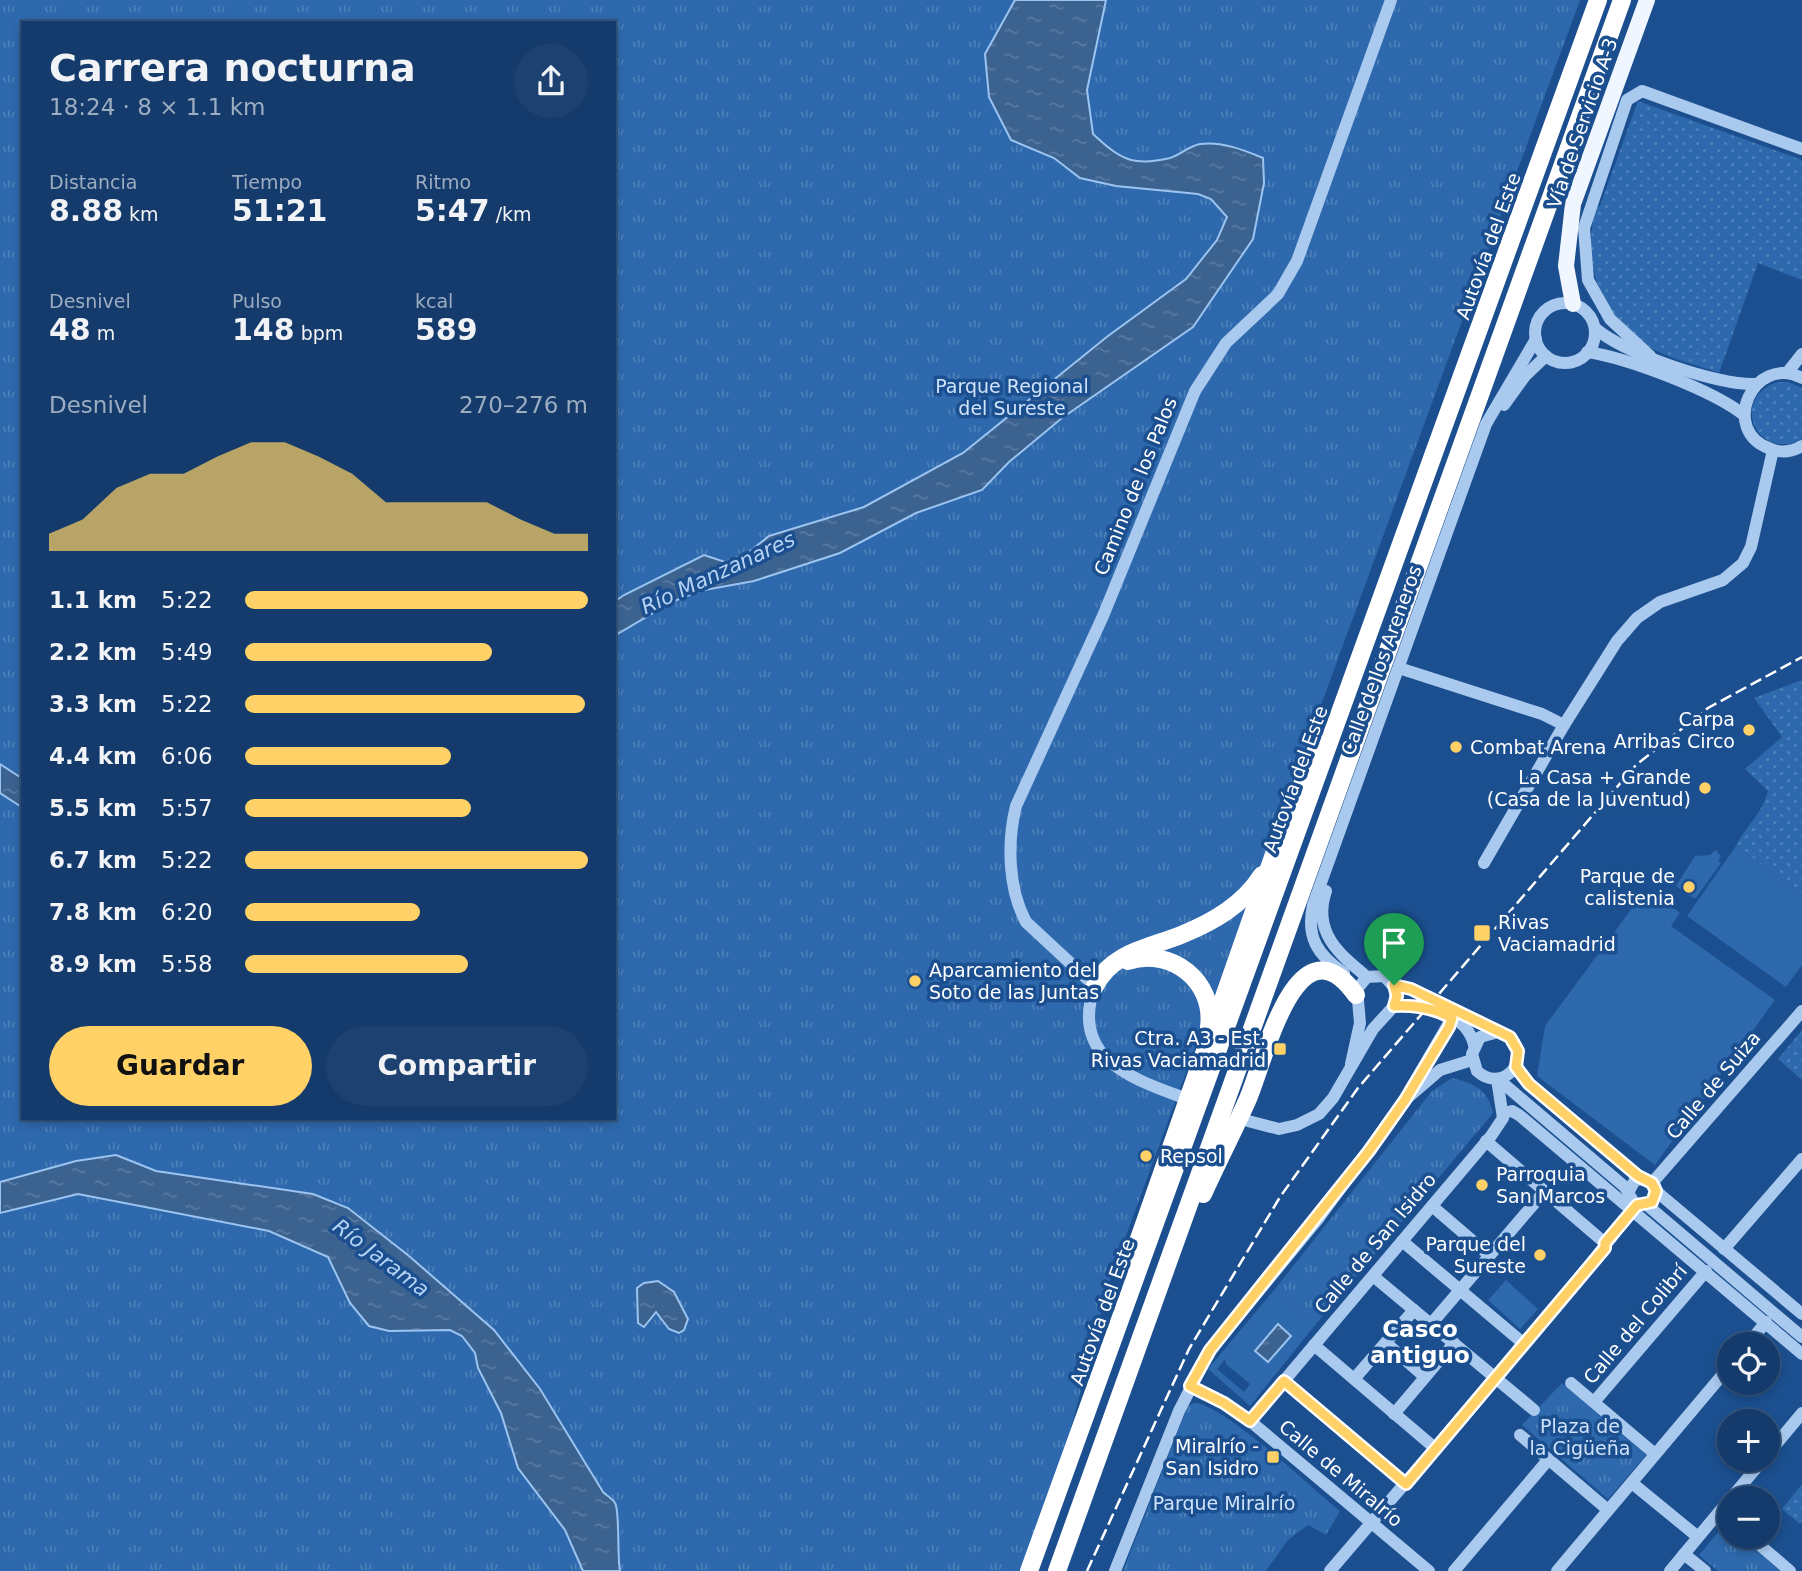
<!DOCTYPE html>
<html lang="es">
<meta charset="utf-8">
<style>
:root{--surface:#143b6b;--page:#1d4271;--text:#f1f3f6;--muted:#9dadc1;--line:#33557e;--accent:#ffd166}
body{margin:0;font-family:"DejaVu Sans",sans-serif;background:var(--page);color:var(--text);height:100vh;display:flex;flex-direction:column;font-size:26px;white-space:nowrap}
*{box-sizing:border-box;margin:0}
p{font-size:23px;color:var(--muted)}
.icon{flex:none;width:38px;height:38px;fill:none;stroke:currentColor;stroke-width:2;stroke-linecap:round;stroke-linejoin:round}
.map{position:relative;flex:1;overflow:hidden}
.sheet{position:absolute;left:21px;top:21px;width:595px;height:1099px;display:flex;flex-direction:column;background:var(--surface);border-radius:0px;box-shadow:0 4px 10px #0003,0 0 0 2px var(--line)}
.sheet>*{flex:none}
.fabs{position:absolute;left:1717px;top:1332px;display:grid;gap:14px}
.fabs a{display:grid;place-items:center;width:63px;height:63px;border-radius:50%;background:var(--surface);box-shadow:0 4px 10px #0003,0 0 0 2px var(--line);font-size:35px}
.pin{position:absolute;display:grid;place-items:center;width:60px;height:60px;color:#fff;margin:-72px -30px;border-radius:50% 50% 50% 0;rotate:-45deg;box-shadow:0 0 7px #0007}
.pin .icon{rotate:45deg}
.round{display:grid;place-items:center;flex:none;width:74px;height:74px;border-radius:37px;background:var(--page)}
.headline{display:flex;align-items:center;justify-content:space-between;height:119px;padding:0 28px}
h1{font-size:38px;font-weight:800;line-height:52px}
.stats{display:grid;grid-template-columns:repeat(3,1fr);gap:10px;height:119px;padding:7px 28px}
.stats div{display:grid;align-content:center}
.stats b{font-size:30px;font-weight:800}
.stats small{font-size:19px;font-weight:400}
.stats p{font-size:19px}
.chart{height:196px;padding:14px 28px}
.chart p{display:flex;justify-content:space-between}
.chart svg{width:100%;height:126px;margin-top:7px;fill:var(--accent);opacity:.7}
.action{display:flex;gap:14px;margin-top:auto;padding:14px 28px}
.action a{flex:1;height:80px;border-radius:42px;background:var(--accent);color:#111;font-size:28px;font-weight:800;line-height:80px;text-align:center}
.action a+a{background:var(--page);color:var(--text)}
ul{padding:0 28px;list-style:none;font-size:23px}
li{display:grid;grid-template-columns:112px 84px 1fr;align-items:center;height:52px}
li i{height:18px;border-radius:9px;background:var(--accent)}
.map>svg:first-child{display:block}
.grass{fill:url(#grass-dots)}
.park{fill:url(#park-tufts);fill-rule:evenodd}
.pitch{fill:#2e69ad;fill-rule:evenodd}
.water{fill:url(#water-ripples);stroke:#9cc4f0;stroke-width:2}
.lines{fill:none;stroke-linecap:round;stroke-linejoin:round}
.minor{stroke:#a9c9ee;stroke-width:12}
.major{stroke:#f0f6ff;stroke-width:16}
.highway{stroke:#fff;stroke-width:18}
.rail{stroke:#fff;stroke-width:2.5;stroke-dasharray:12 5;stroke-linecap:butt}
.route-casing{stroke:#fff;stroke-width:14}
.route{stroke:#ffd166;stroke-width:9}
.poi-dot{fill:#ffd166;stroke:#1b4f8f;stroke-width:2.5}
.labels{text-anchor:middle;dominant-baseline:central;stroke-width:7;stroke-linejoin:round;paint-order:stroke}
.street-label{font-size:19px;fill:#fff;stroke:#1b4f8f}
.park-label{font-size:19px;fill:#cfe3fa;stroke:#1b4f8f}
.poi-label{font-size:19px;fill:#fff;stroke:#1b4f8f;text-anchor:end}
.water-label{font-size:21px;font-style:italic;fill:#b5d3f5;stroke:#1b4f8f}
.quarter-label{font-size:23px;font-weight:bold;fill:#fff;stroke:#1b4f8f}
</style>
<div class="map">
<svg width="1802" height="1571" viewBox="0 0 1802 1571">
<defs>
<pattern id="grass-dots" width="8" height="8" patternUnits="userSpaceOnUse" patternTransform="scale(1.75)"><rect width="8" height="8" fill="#2e69ad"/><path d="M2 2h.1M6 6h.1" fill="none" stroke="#4d80b9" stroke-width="1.8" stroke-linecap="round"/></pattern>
<pattern id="park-tufts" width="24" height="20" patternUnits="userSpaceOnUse" patternTransform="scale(1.75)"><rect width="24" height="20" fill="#2e69ad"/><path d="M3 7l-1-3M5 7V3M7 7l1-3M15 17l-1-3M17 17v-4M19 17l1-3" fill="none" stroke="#4d80b9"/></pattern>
<pattern id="water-ripples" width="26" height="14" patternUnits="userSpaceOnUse" patternTransform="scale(1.75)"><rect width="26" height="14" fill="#3c6290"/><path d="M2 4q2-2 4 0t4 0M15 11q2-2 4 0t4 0" fill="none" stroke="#597aa1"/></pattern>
</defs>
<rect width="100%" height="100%" fill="#1b4f8f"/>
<g class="grass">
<path d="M1638,101l164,59v120l-44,-17 -39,110c-21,-8 -46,-13 -66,-24 -54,-30 -72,-86 -57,-143h4z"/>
<path d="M1778,382h10l14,6v51c-45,24 -74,-41 -24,-57z"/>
<path d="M1802,680v214l-66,-48c11,-22 25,-30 32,-55l-23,-22 37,-32 -28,-39z"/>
<path d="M1802,1030v50l-24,-21z"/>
<path d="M1802,1484v38l-2,2 -18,-15z"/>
</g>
<g class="park">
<path d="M0,0h1580l-471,1282 -75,289h-1034zM23,23h591v1095h-591z"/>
<path d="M1452,1078c24,6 35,11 41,35l-177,211 -41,-35 157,-198z"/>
<path d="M1562,1383l84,72 -38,44 -86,-74z"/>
<path d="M1194,1403c27,-1 120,87 146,108l-14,24 -18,-10 -20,15 -22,31h-143l65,-165z"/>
<path d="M1725,1524l4,4v8l10,1 42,34h-63l-19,-16z"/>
</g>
<g class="pitch">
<path d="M1736,846l66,48v71l-16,22 -99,-71z"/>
<path d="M1716,850l5,7 -3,4 3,2 -26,36 -19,-13 19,-30 15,-1z"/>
<path d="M1653,892l27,21 -9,13 104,74 -120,165 -118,-89 8,-50 93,-126z"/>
<path d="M1506,1280l32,29 -18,20 -32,-29z"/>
<path d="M1275,1289l41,35 -66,82 -42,-37zM1225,1359l1,5 24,20 -6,8 -27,-23z"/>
</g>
<g class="water">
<path d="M1015,0h91l-19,90 6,44c27,25 39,33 77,24 10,-3 19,-12 30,-14 21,-3 44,6 63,14l1,25 -11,56 -60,88 -131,91 -53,44 -27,28 -66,23 -76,40 -86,28 -55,10 -27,11 -58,34v-34l10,-7 80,-40 21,7 24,-10 20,-16 95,-29 99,-54 145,-117 78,-57 31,-39 10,-23 -16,-18 -13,-5 -82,-8 -36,-8 -26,-20 -43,-18 -22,-43 -4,-43z"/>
<path d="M0,764l23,15v29l-23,-15z"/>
<path d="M116,1155l40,16 157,23 35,14 61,48 85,74 46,59 63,103c3,3 10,7 12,11 5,8 2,52 5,68h-37l-18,-41 -47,-62 -17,-55 -23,-45 -3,-15 -13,-17 -12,-6 -61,1 -20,-5 -19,-23 -22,-46 -59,-26 -191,-37 -78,19v-31l76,-21z"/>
<path d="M658,1281l16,11 14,27 -4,11 -5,3 -10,-4 -13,-17 -12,15 -6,-4 -1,-35 7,-5z"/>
<path d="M1278,1324l13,12 -23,26 -13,-11z"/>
</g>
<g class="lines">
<g class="minor">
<circle cx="1565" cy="333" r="30"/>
<path d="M1595,328c28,25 124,58 161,56"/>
<path d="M1587,352c41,6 125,38 157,63"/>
<path d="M1650,356l-40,-37 -22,-39 -4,-52 43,-128 15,-9 160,58"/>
<path d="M1787,373l15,-19"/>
<path d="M1802,378c-50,-25 -83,54 -31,71 10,4 21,3 31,-3"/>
<path d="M1504,405l21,-29 21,-20"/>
<path d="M1405,670l137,44 22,11"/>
<path d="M1484,863l80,-138 53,-84 20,-23 23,-16 63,-22 20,-17 8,-16 22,-97"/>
<path d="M1326,891c-14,41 13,63 41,86"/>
<path d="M1344,973c-27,-18 -38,-36 -31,-68l173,-481 50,-85"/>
<path d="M1394,985l17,4 101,50c19,25 -12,54 -35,32l-5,-17 8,-17 18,-5"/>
<path d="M1394,1006c28,-2 73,6 80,39"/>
<path d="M1516,1067l13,17 112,94"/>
<path d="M1498,1079l127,108 9,16 13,2 8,-8v-11l-10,-7 -10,1 -6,11"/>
<path d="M1410,1090l42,-72"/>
<path d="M1179,1096c-53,-19 -109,-42 -84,-110l-69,-64c-18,-33 -19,-80 -10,-116l87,-190 92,-225 31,-48 52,-49 19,-33 94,-261"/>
<path d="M1503,1113l9,-2 7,4 283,239"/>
<path d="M1248,1121l31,8 18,-4 22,-11 14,-16 40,-69 21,-23 2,-17 -12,-13 -17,1 -10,12 3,34 -9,41"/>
<path d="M1486,1141l119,102"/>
<path d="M1652,1183l150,-172"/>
<path d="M1656,1191l146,123"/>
<path d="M1647,1205l155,132"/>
<path d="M1432,1206l57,49"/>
<path d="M1402,1241l122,103"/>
<path d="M1724,1249l78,-90"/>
<path d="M1373,1276l161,134"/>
<path d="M1431,1324l113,-132"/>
<path d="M1386,1343l39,34"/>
<path d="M1748,1344l18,-22"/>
<path d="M1314,1345l122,104"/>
<path d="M1354,1379l60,-69"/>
<path d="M1284,1381l123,103"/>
<path d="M1571,1383l84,71"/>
<path d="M1190,1386l34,17 26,18 179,150"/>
<path d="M1594,1402l112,-131"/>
<path d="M1394,1414l60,-71"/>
<path d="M1250,1421l241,-285 12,-18 -6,-39"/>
<path d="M1520,1435l88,75"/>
<path d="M1768,1454l34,-41"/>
<path d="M1632,1483l66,54"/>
<path d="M1731,1498l32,-38"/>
<path d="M1749,1536l41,35"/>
<path d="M1684,1554l21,17"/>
<path d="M1115,1571l64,-160 31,-61 108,-131 87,-119 35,-30 32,-10"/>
<path d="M1330,1571l235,-275 72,-91"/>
<path d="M1454,1571l94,-111"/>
<path d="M1557,1571l172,-204"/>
<path d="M1670,1571l59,-71"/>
</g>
<path class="major" d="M1573,304l-7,-38 7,-62 74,-204"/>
<g class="highway">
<path d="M1128,961c43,-14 87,20 81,66"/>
<path d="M1095,986c17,-34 54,-38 86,-51 32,-13 62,-30 81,-60"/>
<path d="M1203,1194c14,-31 30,-62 44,-93 17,-37 49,-189 109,-106"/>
<path d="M1127,1273l146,-416 47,-117"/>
<path d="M1029,1571l569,-1571"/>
<path d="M1057,1571l565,-1571"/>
</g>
<path class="rail" d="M1087,1571l102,-222 91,-152 78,-109 278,-323 72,-57 94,-51"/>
</g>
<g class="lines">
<g class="route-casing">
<path id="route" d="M1394,985l17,4 99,48 8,14 -2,16 13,17 109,92 14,7 4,8 -4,11 -15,3 -32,38v5l-199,236 -122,-103 -34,40 -26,-18 -34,-17 20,-36 159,-199 36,-51 44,-73 3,-9c-18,-10 -37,-13 -58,-12l3,-10z"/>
</g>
<use href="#route" class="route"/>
</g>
<g class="poi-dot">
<circle cx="1749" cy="730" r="7"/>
<circle cx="1456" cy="747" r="7"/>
<circle cx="1705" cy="788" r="7"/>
<circle cx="1689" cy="887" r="7"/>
<rect x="1473" y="924" width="18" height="18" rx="3.5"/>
<circle cx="915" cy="981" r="7"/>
<rect x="1273" y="1042" width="14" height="14" rx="3.5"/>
<circle cx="1146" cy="1156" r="7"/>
<circle cx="1482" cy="1185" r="7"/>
<circle cx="1540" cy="1255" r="7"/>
<rect x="1266" y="1450" width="14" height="14" rx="3.5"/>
</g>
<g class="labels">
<g class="street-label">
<text transform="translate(1582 123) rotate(-71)">Vía de Servicio A-3</text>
<text transform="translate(1488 246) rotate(-70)">Autovía del Este</text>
<text transform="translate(1135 486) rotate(-68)">Camino de los Palos</text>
<text transform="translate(1381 660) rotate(-70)">Calle de los Areneros</text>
<text transform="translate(1295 779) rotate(-70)">Autovía del Este</text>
<text transform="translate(1713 1085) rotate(-50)">Calle de Suiza</text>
<text transform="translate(1375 1243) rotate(-50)">Calle de San Isidro</text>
<text transform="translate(1102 1312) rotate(-70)">Autovía del Este</text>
<text transform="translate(1635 1324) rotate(-50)">Calle del Colibrí</text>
<text transform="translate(1341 1473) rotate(40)">Calle de Miralrío</text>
</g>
<g class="park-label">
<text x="1012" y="386">Parque Regional<tspan x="1012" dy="22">del Sureste</tspan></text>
<text x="1580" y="1426">Plaza de<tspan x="1580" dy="22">la Cigüeña</tspan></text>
<text x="1224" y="1503">Parque Miralrío</text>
</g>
<g class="poi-label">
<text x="1735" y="719">Carpa<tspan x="1735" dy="22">Arribas Circo</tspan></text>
<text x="1470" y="747" text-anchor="start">Combat Arena</text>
<text x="1691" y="777">La Casa + Grande<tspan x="1691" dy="22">(Casa de la Juventud)</tspan></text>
<text x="1675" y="876">Parque de<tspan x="1675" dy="22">calistenia</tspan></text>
<text x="1498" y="922" text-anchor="start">Rivas<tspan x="1498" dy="22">Vaciamadrid</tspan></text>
<text x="929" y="970" text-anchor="start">Aparcamiento del<tspan x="929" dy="22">Soto de las Juntas</tspan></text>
<text x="1266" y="1038">Ctra. A3 - Est.<tspan x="1266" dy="22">Rivas Vaciamadrid</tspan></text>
<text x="1160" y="1156" text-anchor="start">Repsol</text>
<text x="1496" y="1174" text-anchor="start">Parroquia<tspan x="1496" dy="22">San Marcos</tspan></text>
<text x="1526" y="1244">Parque del<tspan x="1526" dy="22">Sureste</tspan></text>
<text x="1259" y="1446">Miralrío -<tspan x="1259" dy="22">San Isidro</tspan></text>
</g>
<g class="water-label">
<text transform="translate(718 573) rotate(-25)">Río Manzanares</text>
<text transform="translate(381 1258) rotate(37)">Río Jarama</text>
</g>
<g class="quarter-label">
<text x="1420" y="1329">Casco<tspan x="1420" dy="26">antiguo</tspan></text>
</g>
</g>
</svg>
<div class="fabs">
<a><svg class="icon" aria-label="locate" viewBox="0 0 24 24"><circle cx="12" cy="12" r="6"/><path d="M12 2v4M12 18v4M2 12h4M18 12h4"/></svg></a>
<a>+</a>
<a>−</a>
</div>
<div class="pin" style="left:1394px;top:985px;background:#1e9e55"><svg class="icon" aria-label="arrive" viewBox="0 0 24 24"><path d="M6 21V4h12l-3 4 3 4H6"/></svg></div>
<section class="sheet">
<div class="headline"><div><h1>Carrera nocturna</h1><p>18:24 · 8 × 1.1 km</p></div><a class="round"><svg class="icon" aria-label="share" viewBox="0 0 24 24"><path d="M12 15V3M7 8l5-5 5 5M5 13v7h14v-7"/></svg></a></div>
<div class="stats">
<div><p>Distancia</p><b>8.88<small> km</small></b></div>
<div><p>Tiempo</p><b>51:21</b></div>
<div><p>Ritmo</p><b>5:47<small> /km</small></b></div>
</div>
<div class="stats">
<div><p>Desnivel</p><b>48<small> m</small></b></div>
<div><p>Pulso</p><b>148<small> bpm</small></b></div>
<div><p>kcal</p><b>589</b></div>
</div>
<div class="chart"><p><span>Desnivel</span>270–276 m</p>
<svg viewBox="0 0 160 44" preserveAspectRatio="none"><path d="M0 44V38L10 33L20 22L30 17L40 17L50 11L60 6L70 6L80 11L90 17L100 27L110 27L120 27L130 27L140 33L150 38L160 38V44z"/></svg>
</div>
<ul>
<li><b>1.1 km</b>5:22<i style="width:100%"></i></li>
<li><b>2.2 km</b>5:49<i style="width:72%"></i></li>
<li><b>3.3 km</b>5:22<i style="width:99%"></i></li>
<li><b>4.4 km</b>6:06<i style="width:60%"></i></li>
<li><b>5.5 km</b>5:57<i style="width:66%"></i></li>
<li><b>6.7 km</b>5:22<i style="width:100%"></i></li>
<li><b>7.8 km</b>6:20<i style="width:51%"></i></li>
<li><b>8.9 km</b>5:58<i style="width:65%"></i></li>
</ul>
<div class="action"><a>Guardar</a><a>Compartir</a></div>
</section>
</div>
